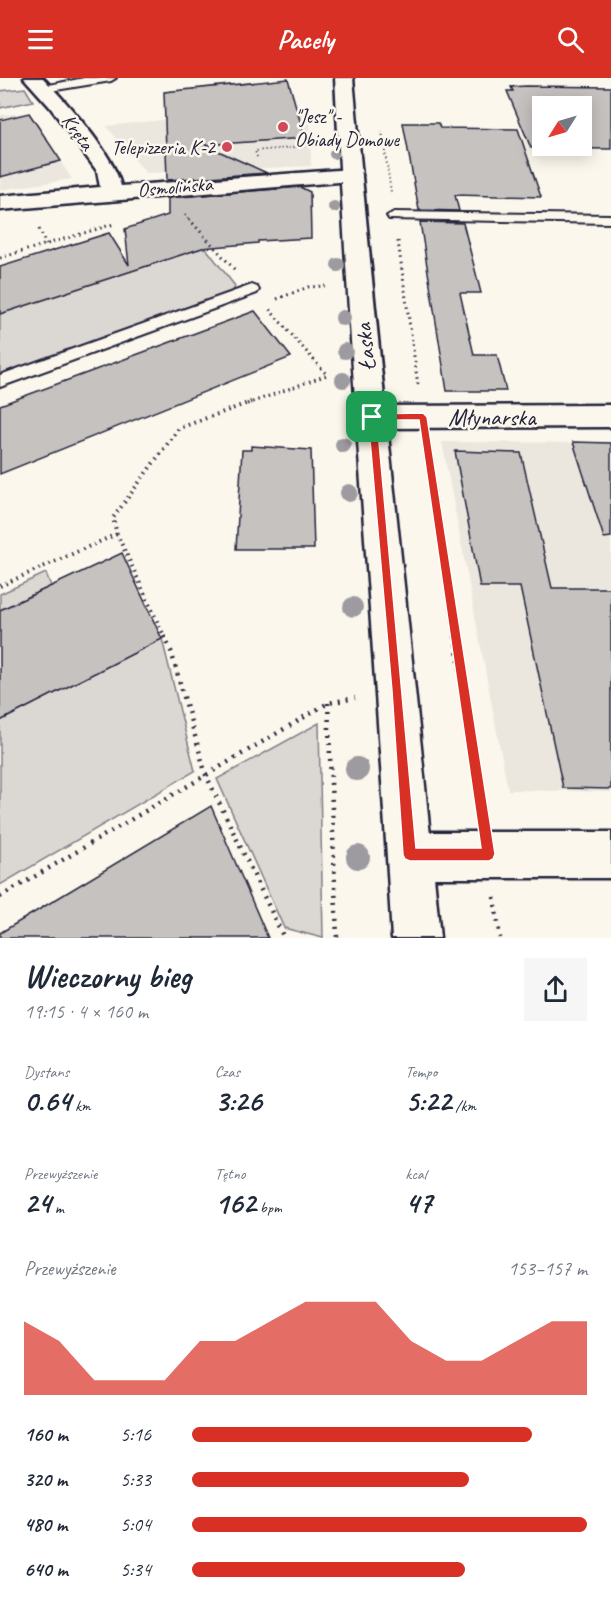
<!DOCTYPE html>
<html lang="pl">
<meta charset="utf-8">
<style>
:root{--surface:#fff;--page:#f6f6f7;--text:#1f2937;--muted:#747a83;--accent:#d93025}
body{margin:0;font-family:Caveat,sans-serif;background:var(--page);color:var(--text);height:100vh;display:flex;flex-direction:column;font-size:22px;white-space:nowrap}
*{box-sizing:border-box;margin:0}
p{font-size:20px;color:var(--muted)}
.icon{flex:none;width:33px;height:33px;fill:none;stroke:currentColor;stroke-width:2;stroke-linecap:round;stroke-linejoin:round}
.map{position:relative;height:860px;overflow:hidden}
.drawer{display:flex;flex-direction:column;background:var(--surface);flex:1}
.drawer>*{flex:none}
.needle{width:39px;rotate:233deg}
.buttons{position:absolute;left:532px;top:18px;display:grid;gap:12px}
.buttons a{display:grid;place-items:center;width:60px;height:60px;border-radius:0px;background:var(--surface);box-shadow:0 3px 15px #0003;font-size:30px}
.pin{position:absolute;display:grid;place-items:center;width:51px;height:51px;color:#fff;margin:-26px;border-radius:12px;box-shadow:0 3px 9px #0006}
.round{display:grid;place-items:center;flex:none;width:63px;height:63px;border-radius:0px;background:var(--page)}
.overview{display:flex;align-items:center;justify-content:space-between;height:102px;padding:0 24px}
h1{font-size:33px;font-weight:700;line-height:45px}
.metrics{display:grid;grid-template-columns:repeat(3,1fr);gap:9px;height:102px;padding:6px 24px}
.metrics div{display:grid;align-content:center}
.metrics b{font-size:30px;font-weight:700}
.metrics small{font-size:16px;font-weight:400}
.metrics p{font-size:16px}
.chart{height:168px;padding:12px 24px}
.chart p{display:flex;justify-content:space-between}
.chart svg{width:100%;height:108px;margin-top:6px;fill:var(--accent);opacity:.7}
ul{padding:0 24px;list-style:none;font-size:20px}
li{display:grid;grid-template-columns:96px 72px 1fr;align-items:center;height:45px}
li i{height:15px;border-radius:8px;background:var(--accent)}
header{display:flex;justify-content:space-between;align-items:center;height:78px;padding:0 24px;background:var(--accent);color:#fff;font-size:27px;font-weight:700}
.map>svg:first-child{display:block}
.built{fill:#ebe7df}
.green{fill:#dbd8d3;stroke:#7e7d87;stroke-width:1.5}
.building{fill:#c6c2c0;stroke:#22223b;stroke-width:1.5;fill-rule:evenodd}
.lines{fill:none;stroke-linecap:round;stroke-linejoin:round}
.lane-casing{stroke:#22223b;stroke-width:4}
.street-casing{stroke:#22223b;stroke-width:5}
.secondary-casing{stroke:#22223b;stroke-width:5}
.path-far3{stroke:#22223b;stroke-width:2;stroke-dasharray:1 3;stroke-linecap:butt}
.path-far2{stroke:#22223b;stroke-width:3;stroke-dasharray:1.5 4;stroke-linecap:butt}
.path-far1{stroke:#22223b;stroke-width:4;stroke-dasharray:1.5 4.5;stroke-linecap:butt}
.path{stroke:#22223b;stroke-width:4.5;stroke-dasharray:2 6;stroke-linecap:butt}
.lane{fill:#fbf7ec;fill-rule:evenodd}
.street{fill:#fbf7ec;fill-rule:evenodd}
.secondary{fill:#fbf7ec;fill-rule:evenodd}
.tree{fill:#9d9ba0}
.route{fill:#d93025;stroke:#fff;stroke-width:1.5;fill-rule:evenodd}
.poi-dot{fill:#d1495b;stroke:#fbf7ec;stroke-width:2}
.labels{text-anchor:middle;dominant-baseline:central;stroke-width:5;stroke-linejoin:round;paint-order:stroke}
.far-poi-label{font-size:20px;fill:#22223b;stroke:#fbf7ec;text-anchor:start}
.far-street-label{font-size:20px;fill:#22223b;stroke:#fbf7ec}
.street-label{font-size:24px;fill:#22223b;stroke:#fbf7ec}
</style>
<header><svg class="icon" aria-label="menu" viewBox="0 0 24 24"><path d="M4 6h16M4 12h16M4 18h16"/></svg>Pacely<svg class="icon" aria-label="search" viewBox="0 0 24 24"><circle cx="10" cy="10" r="6"/><path d="M15 15l6 6"/></svg></header>
<div class="map">
<svg width="611" height="860" viewBox="0 0 611 860">
<rect width="100%" height="100%" fill="#fbf7ec"/>
<filter id="ink" filterUnits="userSpaceOnUse"><feTurbulence type="fractalNoise" baseFrequency=".0167" numOctaves="2"/><feDisplacementMap in="SourceGraphic" scale="12" xChannelSelector="R" yChannelSelector="G"/><feConvolveMatrix kernelMatrix="1 2 1 2 8 2 1 2 1" color-interpolation-filters="sRGB"/></filter>
<g filter="url(#ink)">
<g class="built">
<path d="M310,26l1,62 -165,7 -40,-47z"/>
<path d="M29,35l43,66 -72,11v-75z"/>
<path d="M442,364l160,1 9,25v324l-103,-2z"/>
</g>
<g class="green">
<path d="M25,10l8,13 -33,7v-17z"/>
<path d="M205,169l30,39 -2,6 -233,82v-60z"/>
<path d="M46,495l5,13 -51,24v-16z"/>
<path d="M162,561l33,132 -195,114v-164z"/>
<path d="M319,645l4,215 -39,-10 -67,-149z"/>
</g>
<g class="building">
<path d="M288,1l17,59 -100,7 62,28 -100,7 -3,-88z"/>
<path d="M526,8l85,1v62l-80,-1 -24,-57h6l-2,-4zM543,28h39v40h-39z"/>
<path d="M29,35l32,48 -61,16v-57z"/>
<path d="M403,45h35l2,5 78,1 23,68 -86,-2 4,16 -40,-1z"/>
<path d="M300,109l10,5 1,46 -53,3v2l-56,5 -202,66v-47l109,-34 20,32 -4,-36 43,-14v-17z"/>
<path d="M420,144l43,1 18,70h-21l14,62h23l9,36h-59z"/>
<path d="M255,233l36,46 -291,117v-69z"/>
<path d="M573,364l38,1v94l-7,1z"/>
<path d="M251,368l60,4 3,99h-78l6,-99h9z"/>
<path d="M455,373l66,2 31,135h59v201l-48,-1 -43,-201h-40z"/>
<path d="M122,475l40,86 -162,82v-111z"/>
<path d="M211,728l57,132h-268v-5z"/>
</g>
<g class="lines">
<g class="lane-casing">
<g id="lane">
<path d="M84,0h32l-5,3 -67,11 -5,-3 5,-3z"/>
<path d="M394,134l217,3v8l-222,-4 -2,-3z"/>
<path d="M252,207l5,2 2,3 -2,3 -257,94v-12z"/>
</g>
</g>
<g class="street-casing">
<g id="street">
<path d="M24,0h19c24,25 70,75 78,108l230,-17 7,2 4,4 -4,4 -7,2 -351,29v-14l100,-9 -3,-16 -47,-64z"/>
<path d="M611,327v22l-239,1 -11,-3 -4,-8 4,-8 11,-3z"/>
<path d="M410,754h201v46h-201l-16,-7 -7,-16 7,-16z"/>
</g>
</g>
<g class="secondary-casing">
<path id="secondary" d="M335,0h18c25,287 60,573 87,860h-48c-17,-287 -42,-573 -57,-860z"/>
</g>
<g class="path-far3">
<path d="M382,53l9,61"/>
<path d="M257,79l-2,-6 62,-6"/>
<path d="M185,137l5,6"/>
</g>
<g class="path-far2">
<path d="M189,141l46,51"/>
<path d="M39,151l7,16"/>
<path d="M398,163l20,144"/>
<path d="M0,180l114,-34"/>
<path d="M277,221l31,-12 17,-1"/>
<path d="M247,326l80,-29 -58,-66"/>
</g>
<g class="path-far1">
<path d="M427,371l29,189"/>
<path d="M0,508l117,-52"/>
<path d="M165,560l-48,-104 -4,-16 66,-90 72,-26"/>
</g>
<g class="path">
<path d="M164,558l7,15 35,124 78,163"/>
<path d="M455,558l27,177"/>
<path d="M328,625l9,235"/>
<path d="M0,819l328,-194 27,-5"/>
<path d="M494,819l6,41"/>
</g>
<use href="#lane" class="lane"/>
<use href="#street" class="street"/>
<use href="#secondary" class="secondary"/>
</g>
<g class="tree">
<circle cx="334" cy="76" r="5"/>
<circle cx="334" cy="129" r="6"/>
<circle cx="338" cy="187" r="7"/>
<circle cx="343" cy="240" r="8"/>
<circle cx="345" cy="273" r="8"/>
<circle cx="343" cy="302" r="8"/>
<circle cx="343" cy="367" r="8"/>
<circle cx="349" cy="415" r="9"/>
<circle cx="353" cy="529" r="10"/>
<circle cx="357" cy="691" r="12"/>
<circle cx="358" cy="779" r="12"/>
</g>
</g>
<path class="route" d="M423,335l4,4 68,437 -2,5 -4,2h-79l-5,-2 -2,-4 -11,-164 -24,-274 4,-3zM377,342h42l62,428h-65z"/>
<g class="poi-dot">
<circle cx="283" cy="49" r="6"/>
<circle cx="227" cy="69" r="6"/>
</g>
<g class="labels">
<g class="far-poi-label">
<text x="295" y="38">"Jesz" -<tspan x="295" dy="23">Obiady Domowe</tspan></text>
<text x="215" y="69" text-anchor="end">Telepizzeria K-2</text>
</g>
<g class="far-street-label">
<text transform="translate(78 54) rotate(54)">Kręta</text>
<text transform="translate(175 109) rotate(-5)">Osmolińska</text>
</g>
<g class="street-label">
<text transform="translate(365 269) rotate(-96)">Łaska</text>
<text x="492" y="339">Młynarska</text>
</g>
</g>
</svg>
<div class="buttons">
<a><svg class="needle" viewBox="-14 -14 28 28"><path d="M0-13l5 13h-10z" fill="#e53935"/><path d="M0 13l5-13h-10z" fill="#747a83"/></svg></a>
</div>
<div class="pin" style="left:372px;top:339px;background:#1e9e55"><svg class="icon" aria-label="arrive" viewBox="0 0 24 24"><path d="M6 21V4h12l-3 4 3 4H6"/></svg></div>
</div>
<section class="drawer">
<div class="overview"><div><h1>Wieczorny bieg</h1><p>19:15 · 4 × 160 m</p></div><a class="round"><svg class="icon" aria-label="share" viewBox="0 0 24 24"><path d="M12 15V3M7 8l5-5 5 5M5 13v7h14v-7"/></svg></a></div>
<div class="metrics">
<div><p>Dystans</p><b>0.64<small> km</small></b></div>
<div><p>Czas</p><b>3:26</b></div>
<div><p>Tempo</p><b>5:22<small> /km</small></b></div>
</div>
<div class="metrics">
<div><p>Przewyższenie</p><b>24<small> m</small></b></div>
<div><p>Tętno</p><b>162<small> bpm</small></b></div>
<div><p>kcal</p><b>47</b></div>
</div>
<div class="chart"><p><span>Przewyższenie</span>153–157 m</p>
<svg viewBox="0 0 160 44" preserveAspectRatio="none"><path d="M0 44V14L10 22L20 38L30 38L40 38L50 22L60 22L70 14L80 6L90 6L100 6L110 22L120 30L130 30L140 22L150 14L160 14V44z"/></svg>
</div>
<ul>
<li><b>160 m</b>5:16<i style="width:86%"></i></li>
<li><b>320 m</b>5:33<i style="width:70%"></i></li>
<li><b>480 m</b>5:04<i style="width:100%"></i></li>
<li><b>640 m</b>5:34<i style="width:69%"></i></li>
</ul>
</section>
